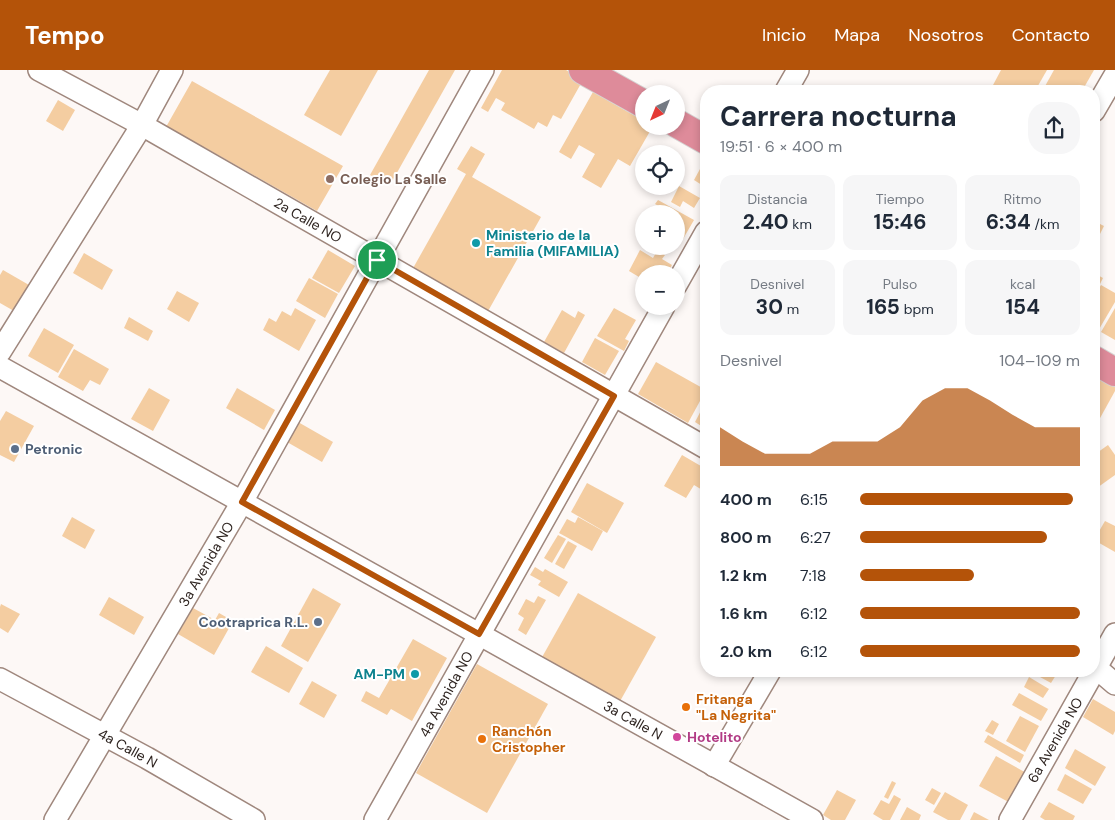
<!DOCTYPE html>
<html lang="es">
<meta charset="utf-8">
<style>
:root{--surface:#fff;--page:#f6f6f7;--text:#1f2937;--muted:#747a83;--accent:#b45309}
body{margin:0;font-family:"DM Sans",sans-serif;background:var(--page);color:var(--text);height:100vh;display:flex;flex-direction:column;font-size:19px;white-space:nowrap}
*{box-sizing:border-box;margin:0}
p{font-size:16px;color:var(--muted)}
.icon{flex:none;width:28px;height:28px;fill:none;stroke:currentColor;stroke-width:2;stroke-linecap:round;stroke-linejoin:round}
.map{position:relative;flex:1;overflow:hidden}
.details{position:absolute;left:700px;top:15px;width:400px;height:592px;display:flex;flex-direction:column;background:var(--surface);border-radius:20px;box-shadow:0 2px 8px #0003}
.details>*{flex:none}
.needle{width:32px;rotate:223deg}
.controls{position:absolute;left:635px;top:15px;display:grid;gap:10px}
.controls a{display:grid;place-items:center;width:50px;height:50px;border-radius:50%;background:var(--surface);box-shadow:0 2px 8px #0003;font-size:25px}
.pin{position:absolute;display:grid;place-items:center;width:42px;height:42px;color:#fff;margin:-21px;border:2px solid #fff;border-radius:50%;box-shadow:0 1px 5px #0007}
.round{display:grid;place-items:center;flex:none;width:52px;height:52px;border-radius:20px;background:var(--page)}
.head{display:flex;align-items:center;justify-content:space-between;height:85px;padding:0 20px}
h1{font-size:28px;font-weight:700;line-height:38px}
.stats{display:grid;grid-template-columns:repeat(3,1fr);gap:8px;height:85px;padding:5px 20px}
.stats div{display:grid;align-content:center;border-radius:12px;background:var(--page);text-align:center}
.stats b{font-size:21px;font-weight:700}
.stats small{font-size:14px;font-weight:400}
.stats p{font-size:14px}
.chart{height:140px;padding:10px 20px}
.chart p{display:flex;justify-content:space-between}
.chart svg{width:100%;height:90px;margin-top:5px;fill:var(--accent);opacity:.7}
ul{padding:0 20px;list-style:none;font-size:16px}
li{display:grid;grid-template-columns:80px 60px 1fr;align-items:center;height:38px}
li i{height:12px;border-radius:6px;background:var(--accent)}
header{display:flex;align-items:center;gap:30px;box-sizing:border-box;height:70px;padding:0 25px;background:var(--accent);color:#fff}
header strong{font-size:24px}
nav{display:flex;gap:28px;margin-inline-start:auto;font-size:18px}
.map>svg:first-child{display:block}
.building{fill:#f4cda1}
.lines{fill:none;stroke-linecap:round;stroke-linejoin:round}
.street-casing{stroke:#9f877d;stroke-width:24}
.highway-casing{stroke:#d5d3d2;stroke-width:30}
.street{stroke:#fff;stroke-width:21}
.highway{stroke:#de8b9a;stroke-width:28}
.route-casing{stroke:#fff;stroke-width:10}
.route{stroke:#b45309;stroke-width:6}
.education-dot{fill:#8d6e63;stroke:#fff;stroke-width:2}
.culture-dot{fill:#0f9aa8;stroke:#fff;stroke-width:2}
.service-dot{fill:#5c6f8a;stroke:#fff;stroke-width:2}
.food-dot{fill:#e8710a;stroke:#fff;stroke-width:2}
.hotel-dot{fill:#d1479c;stroke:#fff;stroke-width:2}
.labels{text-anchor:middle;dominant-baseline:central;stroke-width:4;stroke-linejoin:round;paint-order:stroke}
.education-label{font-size:14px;font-weight:bold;fill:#785e54;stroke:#fff;text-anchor:start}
.street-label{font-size:14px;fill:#2e2420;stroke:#fff}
.culture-label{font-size:14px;font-weight:bold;fill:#0d838f;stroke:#fff;text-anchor:start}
.service-label{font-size:14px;font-weight:bold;fill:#4e5e75;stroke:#fff;text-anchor:start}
.food-label{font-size:14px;font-weight:bold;fill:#c56008;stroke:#fff;text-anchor:start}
.hotel-label{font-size:14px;font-weight:bold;fill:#b23c85;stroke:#fff;text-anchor:start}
</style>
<header>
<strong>Tempo</strong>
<nav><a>Inicio</a><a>Mapa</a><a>Nosotros</a><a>Contacto</a></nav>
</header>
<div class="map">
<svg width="1115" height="750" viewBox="0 0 1115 750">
<rect width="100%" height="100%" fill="#fdf8f6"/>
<g class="building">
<path d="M330,0h48l-37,66 -37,-21z"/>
<path d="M429,0h26l-65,115 -20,-10z"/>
<path d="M502,0h64l17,10 -22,39 -8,-4 -6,12 -9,-5 -4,7 -33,-19 4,-7 -9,-5 -8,14 -7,-4z"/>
<path d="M1001,0h46l-12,21h-35l-8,-4z"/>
<path d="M1054,0h40l-12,21h-32l-6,-3z"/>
<path d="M192,11l151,85 -26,45 -113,-64v1l-38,-21z"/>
<path d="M593,22l51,29v5h9l-23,40 -12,-7 -17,29 -19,-11 13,-23 -16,-9 -8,14 -12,-7z"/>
<path d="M58,30l17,10 -12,21 -17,-10z"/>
<path d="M471,76l14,8 -13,23 69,40 -54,96 -75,-43 54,-96 -9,-5z"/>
<path d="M706,88v27l-1,2 -11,-7z"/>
<path d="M679,116l21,12 -6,10 -11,-7 -3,6 -9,-5z"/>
<path d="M658,130l36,20 -11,19 -7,-4v-21h-8l1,-2 -14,-8z"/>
<path d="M1094,151l10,5 -10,20z"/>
<path d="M328,180l27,16 -16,27 -27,-15z"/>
<path d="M640,180l13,8 4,-7 8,4 -3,4 10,6 -5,9h-23v6l-15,-9z"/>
<path d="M84,183l29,17 -11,20 -29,-17z"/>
<path d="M3,200l26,15 -15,26 -14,-8v-28z"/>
<path d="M1094,203l9,5 -9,18z"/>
<path d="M309,208l29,16 -13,24 -29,-17z"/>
<path d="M1101,215l14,8v9l-17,29 -4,-3v-30z"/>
<path d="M177,221l22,12 -10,19 -22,-13z"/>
<path d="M295,238l21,12 -17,31 -36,-21 6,-12 7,4 6,-11 9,5z"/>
<path d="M614,238l22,12 -11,19 4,2 -5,10 -27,-15z"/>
<path d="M1115,238v32l-14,-8z"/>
<path d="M562,240l13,8 3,-7 7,4 -21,38 -20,-11z"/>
<path d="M129,247l24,14 -5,10 -24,-13z"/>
<path d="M44,258l30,17 -16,28 -30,-17z"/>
<path d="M595,268l24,13 -14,24 -23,-13z"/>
<path d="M74,279l35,20 -9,16 -10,-5 -7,11 -25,-14z"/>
<path d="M656,292l50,28 -18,33 -50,-29z"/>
<path d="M1094,304l21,6v11l-21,38z"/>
<path d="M149,318l21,12 -17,31 -22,-12z"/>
<path d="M237,318l38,22 -11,20 -38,-22z"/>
<path d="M706,331v28l-11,-7z"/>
<path d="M6,341l28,15 -20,36 -14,-7v-34z"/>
<path d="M298,352l35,20 -11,20 -35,-20z"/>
<path d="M1108,375l7,10v20l-21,15v-35z"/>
<path d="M682,385l24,14 -2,6 2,1v10l-2,5 -10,-6 -8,13 -22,-12z"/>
<path d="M587,413l37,20 -17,30 -36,-21z"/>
<path d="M72,447l23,13 -10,19 -23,-13z"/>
<path d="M578,447l25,14 -11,20 -33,-18 8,-14 8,4z"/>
<path d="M1105,451l10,5v26l-21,-12z"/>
<path d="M558,465l8,4 -14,24 -8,-5z"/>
<path d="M568,471l9,5 -13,23 -9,-5z"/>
<path d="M535,497l8,5 2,-3 23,13 -9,15 -21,-12 3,-4 -11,-6z"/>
<path d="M313,518l28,16 -33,58 -27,-16z"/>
<path d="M578,523l78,44 -37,66 -78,-44z"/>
<path d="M538,526l8,4 -20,35 -8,-5 6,-12 -6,-4 8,-15 8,4z"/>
<path d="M109,527l35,20 -10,18 -35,-20z"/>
<path d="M1,534l19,10 -12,19 -8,-5v-21z"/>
<path d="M193,538l22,12 4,-7 14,8 -19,34 -36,-21z"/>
<path d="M413,569l34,19 -35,63 -21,-12 -4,6 -26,-14 5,-10 13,7z"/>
<path d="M266,576l37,22 -14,25 -38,-21z"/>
<path d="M477,594l71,40 -61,109 -71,-40z"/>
<path d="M1029,601h20l7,4 -5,8z"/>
<path d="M1029,607l20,12 -6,9 -19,-11z"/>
<path d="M312,611l25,14 -13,23 -25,-14z"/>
<path d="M1019,623l29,16 -7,12 -29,-16z"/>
<path d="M1093,629l22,13v19l-2,4 -30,-18z"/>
<path d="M1020,646l19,10 -14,26 -19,-11z"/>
<path d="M992,650l7,4 -6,11 -8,-4z"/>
<path d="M988,665l36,20 -4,8 -36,-21z"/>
<path d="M1075,679l31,18 -11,19 -30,-18z"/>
<path d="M996,686l34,19 -16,30 -35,-19z"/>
<path d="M1065,704l27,15 -9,15 -26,-14z"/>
<path d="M892,711l4,2 -8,16 -4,-2z"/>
<path d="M932,718l9,5 -7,12 -9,-5z"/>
<path d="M837,720l19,10 -11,20h-14l-8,-5z"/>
<path d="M945,722l23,13 -8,15h-12l-15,-8z"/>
<path d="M894,725l7,4 -11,21h-7l-10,-6 8,-14 8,4z"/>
<path d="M1049,732l26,14 -2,4h-28l-5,-3z"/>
<path d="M907,737l14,8 -2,5h-19z"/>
<path d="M974,742l15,8h-19z"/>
</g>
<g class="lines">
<g class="street-casing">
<g id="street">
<path d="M39,0l103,55 564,323"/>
<path d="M786,21l12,-21"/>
<path d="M1094,41l21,-36"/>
<path d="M676,215l30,-53"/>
<path d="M0,282l142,-227 30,-55"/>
<path d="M0,297l812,453"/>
<path d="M1094,596l21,18"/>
<path d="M0,609l147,79 107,62"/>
<path d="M714,696l56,-95"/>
<path d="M55,750l187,-318 241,-432"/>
<path d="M375,750l289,-514"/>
<path d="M1010,750l105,-186"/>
</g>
</g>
<g class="highway-casing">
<g id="highway">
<path d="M583,0l61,34"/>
<path d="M676,53l30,17"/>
<path d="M1094,290l21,12"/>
</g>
</g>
<use href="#street" class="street"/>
<use href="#highway" class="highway"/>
</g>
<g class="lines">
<g class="route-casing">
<path id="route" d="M377,190l237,136 -135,238 -237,-132z"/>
</g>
<use href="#route" class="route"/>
</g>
<circle class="education-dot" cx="330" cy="109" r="5"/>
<g class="culture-dot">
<circle cx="476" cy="173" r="5"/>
<circle cx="415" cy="604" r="5"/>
</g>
<g class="service-dot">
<circle cx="15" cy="379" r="5"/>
<circle cx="318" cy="552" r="5"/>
</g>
<g class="food-dot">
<circle cx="686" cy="637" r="5"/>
<circle cx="482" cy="669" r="5"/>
</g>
<circle class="hotel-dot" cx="677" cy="667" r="5"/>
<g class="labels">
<g class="education-label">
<text x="340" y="109">Colegio La Salle</text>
</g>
<g class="street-label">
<text transform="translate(308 150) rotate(30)">2a Calle NO</text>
<text transform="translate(206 494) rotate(-60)">3a Avenida NO</text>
<text transform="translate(446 624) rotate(-61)">4a Avenida NO</text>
<text transform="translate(633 650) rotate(29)">3a Calle N</text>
<text transform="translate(1055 670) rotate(-60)">6a Avenida NO</text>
<text transform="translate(128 678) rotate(29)">4a Calle N</text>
</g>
<g class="culture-label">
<text x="486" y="165">Ministerio de la<tspan x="486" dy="16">Familia (MIFAMILIA)</tspan></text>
<text x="405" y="604" text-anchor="end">AM-PM</text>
</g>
<g class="service-label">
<text x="25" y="379">Petronic</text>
<text x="308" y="552" text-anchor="end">Cootraprica R.L.</text>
</g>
<g class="food-label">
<text x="696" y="629">Fritanga<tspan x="696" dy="16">"La Negrita"</tspan></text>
<text x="492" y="661">Ranchón<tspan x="492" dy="16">Cristopher</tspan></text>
</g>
<g class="hotel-label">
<text x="687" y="667">Hotelito</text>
</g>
</g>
</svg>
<div class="controls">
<a><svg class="needle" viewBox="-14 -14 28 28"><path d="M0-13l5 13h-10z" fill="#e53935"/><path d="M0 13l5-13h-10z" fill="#747a83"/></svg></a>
<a><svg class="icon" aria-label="locate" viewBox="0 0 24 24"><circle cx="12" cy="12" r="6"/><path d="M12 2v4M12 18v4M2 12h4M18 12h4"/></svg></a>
<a>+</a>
<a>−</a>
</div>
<div class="pin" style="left:377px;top:190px;background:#1e9e55"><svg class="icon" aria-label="arrive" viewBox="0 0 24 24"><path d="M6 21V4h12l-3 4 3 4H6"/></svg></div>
<section class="details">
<div class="head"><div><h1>Carrera nocturna</h1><p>19:51 · 6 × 400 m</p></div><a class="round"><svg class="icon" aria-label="share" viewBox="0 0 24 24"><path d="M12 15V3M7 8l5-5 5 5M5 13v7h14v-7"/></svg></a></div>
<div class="stats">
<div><p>Distancia</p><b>2.40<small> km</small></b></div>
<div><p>Tiempo</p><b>15:46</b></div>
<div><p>Ritmo</p><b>6:34<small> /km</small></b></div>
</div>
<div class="stats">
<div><p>Desnivel</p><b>30<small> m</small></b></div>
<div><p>Pulso</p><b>165<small> bpm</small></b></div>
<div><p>kcal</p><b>154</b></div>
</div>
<div class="chart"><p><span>Desnivel</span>104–109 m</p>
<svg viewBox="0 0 160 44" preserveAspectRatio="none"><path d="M0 44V25L10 32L20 38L30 38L40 38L50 32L60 32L70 32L80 25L90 12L100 6L110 6L120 12L130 19L140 25L150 25L160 25V44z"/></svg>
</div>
<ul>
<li><b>400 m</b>6:15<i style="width:97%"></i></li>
<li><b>800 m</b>6:27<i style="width:85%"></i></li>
<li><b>1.2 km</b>7:18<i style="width:52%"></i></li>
<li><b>1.6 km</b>6:12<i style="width:100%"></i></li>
<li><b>2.0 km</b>6:12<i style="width:100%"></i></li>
</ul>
</section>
</div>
